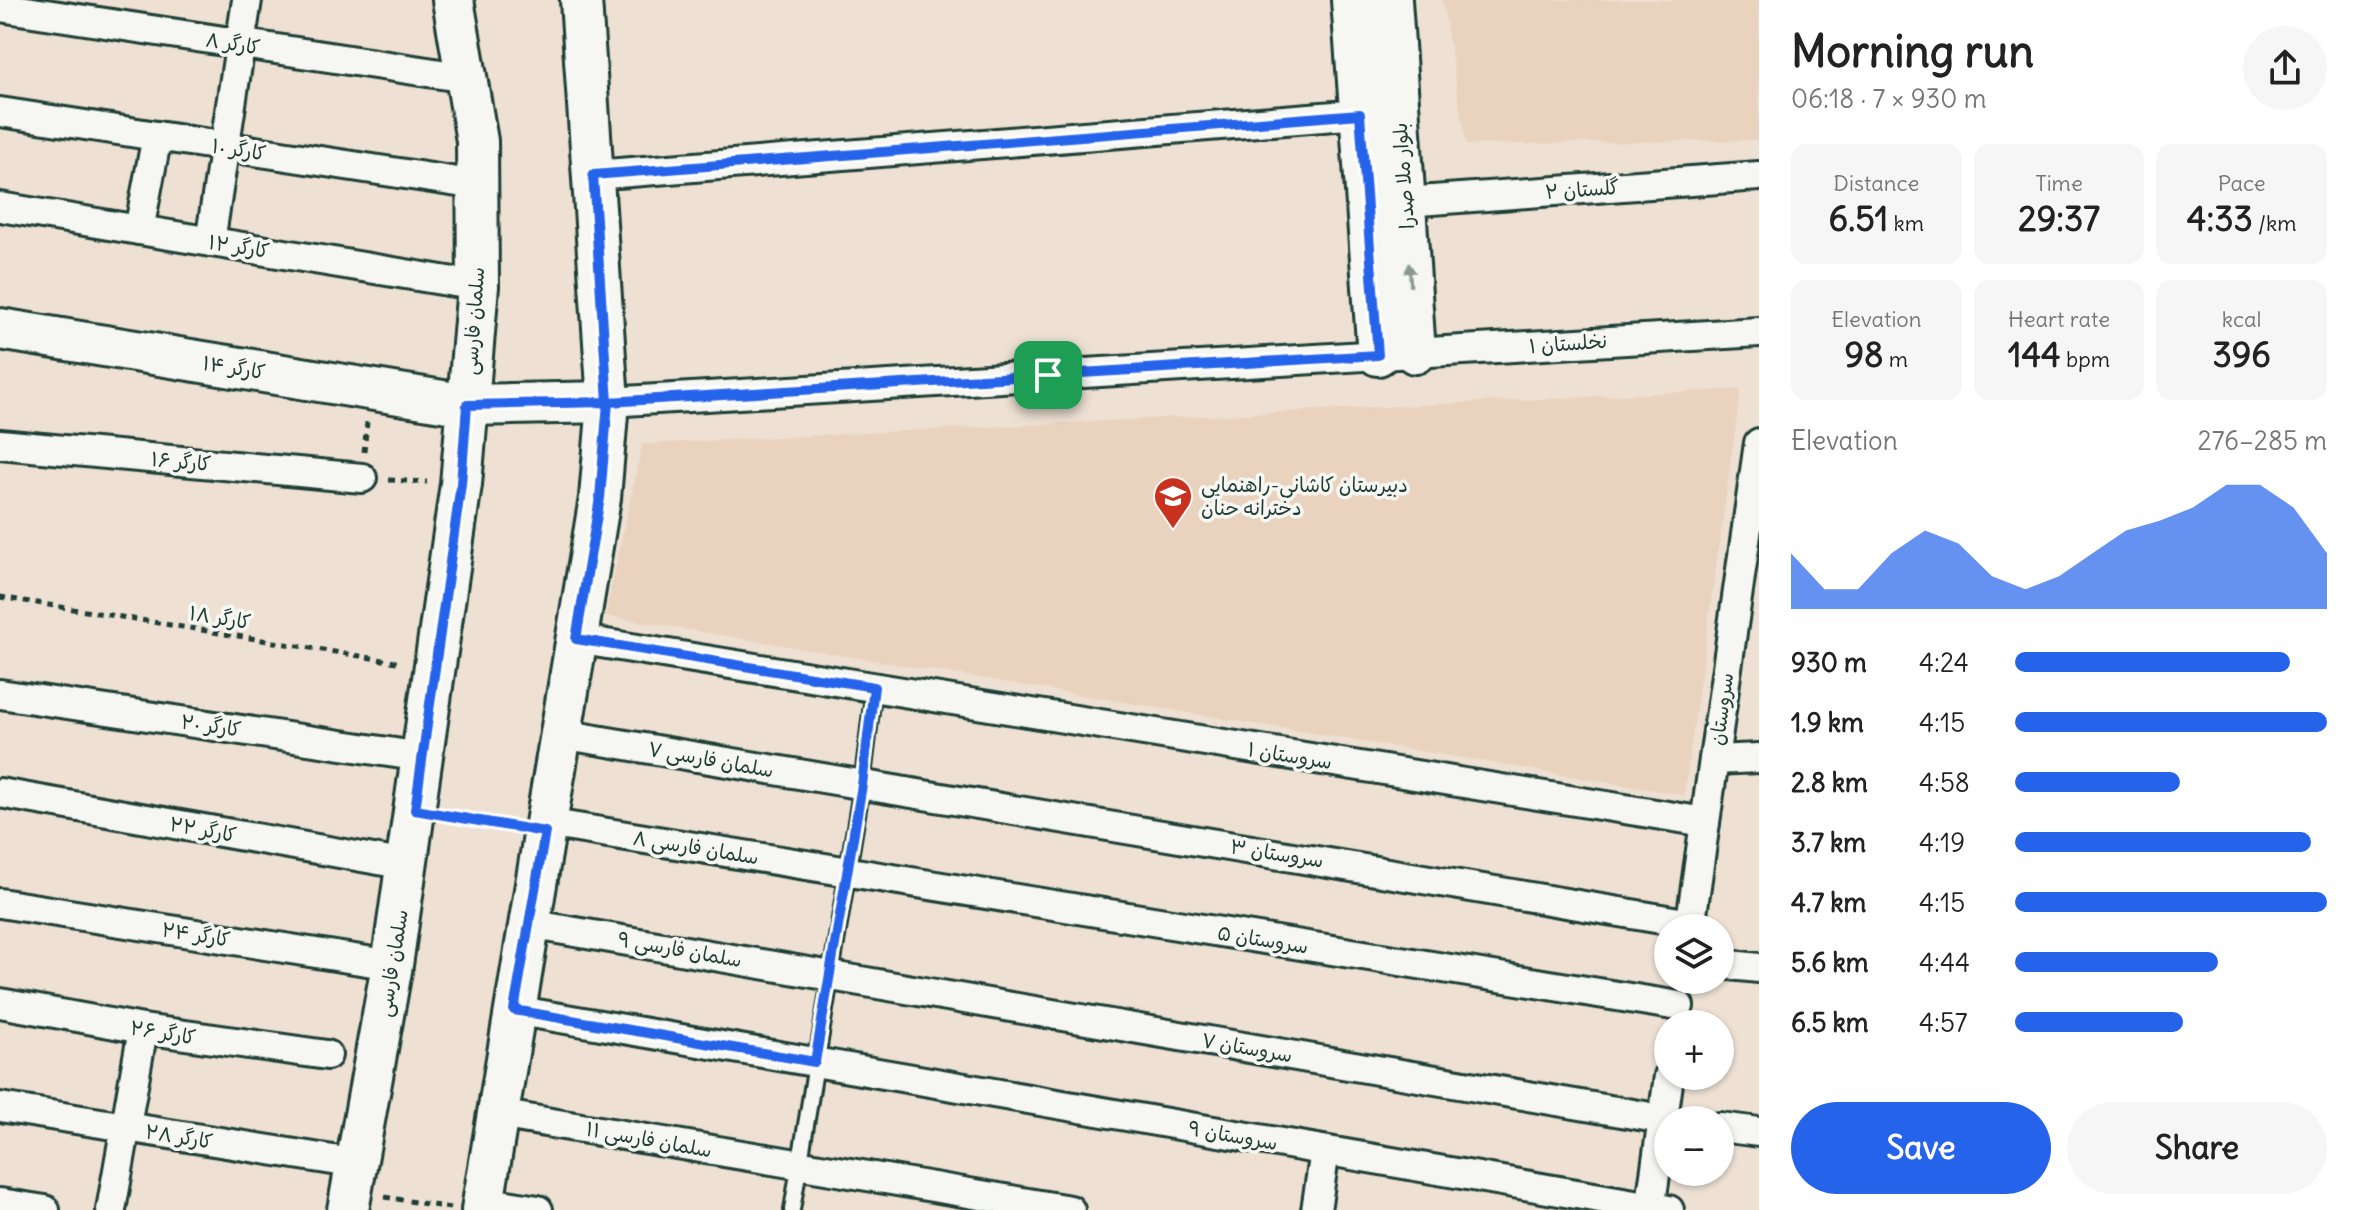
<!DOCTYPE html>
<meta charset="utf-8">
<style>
:root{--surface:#fff;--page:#f6f6f6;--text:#222;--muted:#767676;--accent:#2563eb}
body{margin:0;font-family:Delius,"Playpen Sans Arabic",sans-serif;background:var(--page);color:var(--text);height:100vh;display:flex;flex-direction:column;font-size:30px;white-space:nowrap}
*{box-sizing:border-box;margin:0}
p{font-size:26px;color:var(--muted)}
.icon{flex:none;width:44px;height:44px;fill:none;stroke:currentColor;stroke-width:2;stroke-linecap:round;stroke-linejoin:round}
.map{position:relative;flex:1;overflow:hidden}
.drawer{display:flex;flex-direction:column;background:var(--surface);width:600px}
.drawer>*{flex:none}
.controls{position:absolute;left:1654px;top:914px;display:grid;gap:16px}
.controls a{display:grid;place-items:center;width:80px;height:80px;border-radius:50%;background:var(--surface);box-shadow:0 2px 6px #0004;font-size:40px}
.pin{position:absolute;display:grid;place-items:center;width:68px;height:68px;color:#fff;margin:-34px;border-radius:16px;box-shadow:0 4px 12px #0006}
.round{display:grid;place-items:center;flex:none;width:84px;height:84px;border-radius:42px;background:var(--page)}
.overview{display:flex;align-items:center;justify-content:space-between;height:136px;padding:0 32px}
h1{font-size:44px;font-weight:700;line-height:60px}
.metrics{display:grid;grid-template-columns:repeat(3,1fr);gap:12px;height:136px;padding:8px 32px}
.metrics div{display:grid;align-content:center;border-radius:16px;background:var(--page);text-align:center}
.metrics b{font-size:34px;font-weight:700}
.metrics small{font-size:22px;font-weight:400}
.metrics p{font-size:22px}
.chart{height:224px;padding:16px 32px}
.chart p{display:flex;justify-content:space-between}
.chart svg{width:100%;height:144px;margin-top:8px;fill:var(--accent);opacity:.7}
.button{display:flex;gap:16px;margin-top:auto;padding:16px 32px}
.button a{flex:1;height:92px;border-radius:48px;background:var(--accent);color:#fff;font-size:32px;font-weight:700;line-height:92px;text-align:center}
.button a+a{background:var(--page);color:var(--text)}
ul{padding:0 32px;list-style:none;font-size:26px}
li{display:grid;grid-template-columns:128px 96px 1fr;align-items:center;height:60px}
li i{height:20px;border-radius:10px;background:var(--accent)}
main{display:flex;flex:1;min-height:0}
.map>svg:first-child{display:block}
.built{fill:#e9d3bf}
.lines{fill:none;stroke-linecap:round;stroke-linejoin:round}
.lane-casing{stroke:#1f3d34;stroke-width:20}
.street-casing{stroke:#1f3d34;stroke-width:34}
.secondary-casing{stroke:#1f3d34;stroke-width:46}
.path{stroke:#1f3d34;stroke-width:5;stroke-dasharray:6 6;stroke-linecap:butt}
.lane{stroke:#f6f6f2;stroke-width:14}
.street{stroke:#f6f6f2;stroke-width:28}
.secondary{stroke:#f6f6f2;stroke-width:40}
.oneway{fill:#8a9a93}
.route-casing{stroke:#fff;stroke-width:16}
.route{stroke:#2563eb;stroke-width:10}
.labels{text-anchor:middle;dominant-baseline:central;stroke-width:7;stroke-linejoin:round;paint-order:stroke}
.street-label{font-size:20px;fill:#1f3d34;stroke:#f6f6f2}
.poi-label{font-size:20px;fill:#1f3d34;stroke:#f6f6f2;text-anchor:start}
</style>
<main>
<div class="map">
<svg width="1759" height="1210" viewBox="0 0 1759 1210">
<rect width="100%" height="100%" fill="#eee1d4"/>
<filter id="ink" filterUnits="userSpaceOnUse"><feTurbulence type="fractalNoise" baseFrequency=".0125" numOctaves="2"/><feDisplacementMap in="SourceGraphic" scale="16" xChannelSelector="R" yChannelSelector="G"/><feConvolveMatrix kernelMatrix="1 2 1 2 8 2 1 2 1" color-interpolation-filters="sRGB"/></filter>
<g filter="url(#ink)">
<g class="built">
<path d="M1442,0h317v140l-293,5z"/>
<path d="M1741,389l-57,406 -1079,-179 37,-172z"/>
</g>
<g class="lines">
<g class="lane-casing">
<path id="lane" d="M792,1210l70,-425 12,-98"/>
</g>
<g class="street-casing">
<g id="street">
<path d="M0,7l467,71"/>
<path d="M0,112l477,73"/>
<path d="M593,175l767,-61"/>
<path d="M1405,202l354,-26"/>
<path d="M0,207l478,79"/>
<path d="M139,230l18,-94"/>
<path d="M210,242l37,-242"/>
<path d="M608,402l1151,-70"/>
<path d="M0,444l362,34"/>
<path d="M576,639l1129,183"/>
<path d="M0,694l422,63"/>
<path d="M561,734l1130,190"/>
<path d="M1714,760l45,-2"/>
<path d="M0,793l407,72"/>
<path d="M546,823l1133,183"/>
<path d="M0,903l392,62"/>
<path d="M529,924l1139,196"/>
<path d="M1690,928l69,-485"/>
<path d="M1720,964l39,4"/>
<path d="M0,1003l143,26 184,26"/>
<path d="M514,1010l1155,200"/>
<path d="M0,1107l358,57"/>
<path d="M498,1114l572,96"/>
<path d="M1720,1127l39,5"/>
<path d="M483,1201l55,9"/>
<path d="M0,1203l45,7"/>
<path d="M111,1210l32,-181"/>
<path d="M1316,1210l9,-59"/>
<path d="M1650,1210l19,-134"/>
</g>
</g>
<g class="secondary-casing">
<g id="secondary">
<path d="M1352,0l26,355"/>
<path d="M1391,0l24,353"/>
<path d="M0,329l467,76 141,-3"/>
<path d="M348,1210l44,-245 69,-481 17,-198 -1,-145 -24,-141"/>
<path d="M482,1210l118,-712 8,-96 -27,-402"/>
</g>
</g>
<g class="path">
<path d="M364,452l3,-30"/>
<path d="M389,480l38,2"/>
<path d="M0,597l402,66"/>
<path d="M447,816l65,11"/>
<path d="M385,1197l65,11"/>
</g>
<use href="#lane" class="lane"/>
<use href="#street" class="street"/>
<use href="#secondary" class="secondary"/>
</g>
<defs><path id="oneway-solid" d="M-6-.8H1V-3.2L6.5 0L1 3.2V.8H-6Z" transform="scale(2)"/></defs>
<use class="oneway" href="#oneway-solid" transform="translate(1410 275) rotate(-94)"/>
</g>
<g class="lines" filter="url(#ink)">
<g class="route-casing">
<path id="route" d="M1048,375l-440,27 -141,3 -6,79 -46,326 130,22 -31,178 301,52 47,-277 12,-98 -298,-48 24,-141 8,-96 -15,-227 767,-61 18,241 -330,20"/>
</g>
<use href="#route" class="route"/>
</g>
<defs>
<g id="school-pin" transform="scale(2)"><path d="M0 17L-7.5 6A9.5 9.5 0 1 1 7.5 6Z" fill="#c8321e" stroke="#f6f6f2"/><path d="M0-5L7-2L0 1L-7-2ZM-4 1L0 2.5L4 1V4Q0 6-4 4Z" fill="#fff"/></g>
</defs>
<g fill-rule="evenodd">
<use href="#school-pin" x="1173" y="496"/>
</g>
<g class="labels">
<g class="street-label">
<text transform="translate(233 43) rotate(9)">کارگر ۸</text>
<text transform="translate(239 149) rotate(9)">کارگر ۱۰</text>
<text transform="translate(1403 176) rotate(-94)">بلوار ملا صدرا</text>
<text transform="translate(1582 189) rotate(-4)">گلستان ۲</text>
<text transform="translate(239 246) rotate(9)">کارگر ۱۲</text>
<text transform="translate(473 321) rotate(-86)">سلمان فارسی</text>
<text transform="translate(1568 343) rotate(-4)">نخلستان ۱</text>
<text transform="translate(234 367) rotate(9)">کارگر ۱۴</text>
<text transform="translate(181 461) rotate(5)">کارگر ۱۶</text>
<text transform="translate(220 617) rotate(9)">کارگر ۱۸</text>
<text transform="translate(1721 709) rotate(-82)">سروستان</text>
<text transform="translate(211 725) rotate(8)">کارگر ۲۰</text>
<text transform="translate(1290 755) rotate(9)">سروستان ۱</text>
<text transform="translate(711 759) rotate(10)">سلمان فارسی ۷</text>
<text transform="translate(203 829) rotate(10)">کارگر ۲۲</text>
<text transform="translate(696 847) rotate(9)">سلمان فارسی ۸</text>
<text transform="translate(1277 853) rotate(9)">سروستان ۳</text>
<text transform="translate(196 934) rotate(9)">کارگر ۲۴</text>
<text transform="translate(1263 939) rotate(9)">سروستان ۵</text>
<text transform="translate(680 949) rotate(10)">سلمان فارسی ۹</text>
<text transform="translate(392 963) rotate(-81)">سلمان فارسی</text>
<text transform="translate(163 1032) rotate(9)">کارگر ۲۶</text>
<text transform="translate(1247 1047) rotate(10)">سروستان ۷</text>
<text transform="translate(1233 1135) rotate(10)">سروستان ۹</text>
<text transform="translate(179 1136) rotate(9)">کارگر ۲۸</text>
<text transform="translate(649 1139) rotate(10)">سلمان فارسی ۱۱</text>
</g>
<g class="poi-label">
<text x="1201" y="484">دبیرستان کاشانی-راهنمایی<tspan x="1201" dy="23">دخترانه حنان</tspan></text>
</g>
</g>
</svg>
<div class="controls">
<a><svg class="icon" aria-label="layers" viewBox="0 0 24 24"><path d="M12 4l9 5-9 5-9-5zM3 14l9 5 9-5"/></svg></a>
<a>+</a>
<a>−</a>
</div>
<div class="pin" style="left:1048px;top:375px;background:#1e9e55"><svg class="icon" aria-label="arrive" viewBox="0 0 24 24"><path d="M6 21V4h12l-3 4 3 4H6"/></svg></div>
</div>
<section class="drawer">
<div class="overview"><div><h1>Morning run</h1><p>06:18 · 7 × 930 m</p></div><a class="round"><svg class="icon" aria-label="share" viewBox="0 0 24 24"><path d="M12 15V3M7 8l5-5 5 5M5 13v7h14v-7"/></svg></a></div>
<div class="metrics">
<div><p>Distance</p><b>6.51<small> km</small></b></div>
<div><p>Time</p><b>29:37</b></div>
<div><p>Pace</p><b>4:33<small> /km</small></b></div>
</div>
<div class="metrics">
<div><p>Elevation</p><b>98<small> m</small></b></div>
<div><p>Heart rate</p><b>144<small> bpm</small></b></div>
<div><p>kcal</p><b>396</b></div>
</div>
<div class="chart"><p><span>Elevation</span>276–285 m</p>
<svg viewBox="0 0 160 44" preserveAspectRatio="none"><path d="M0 44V27L10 38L20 38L30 27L40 20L50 24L60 34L70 38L80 34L90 27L100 20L110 17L120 13L130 6L140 6L150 13L160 27V44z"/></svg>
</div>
<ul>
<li><b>930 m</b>4:24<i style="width:88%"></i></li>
<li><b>1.9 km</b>4:15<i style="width:100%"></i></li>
<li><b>2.8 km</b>4:58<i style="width:53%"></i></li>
<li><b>3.7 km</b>4:19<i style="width:95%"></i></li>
<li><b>4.7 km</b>4:15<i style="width:100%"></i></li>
<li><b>5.6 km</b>4:44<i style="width:65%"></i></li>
<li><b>6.5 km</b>4:57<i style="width:54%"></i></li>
</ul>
<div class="button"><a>Save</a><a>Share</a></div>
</section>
</main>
